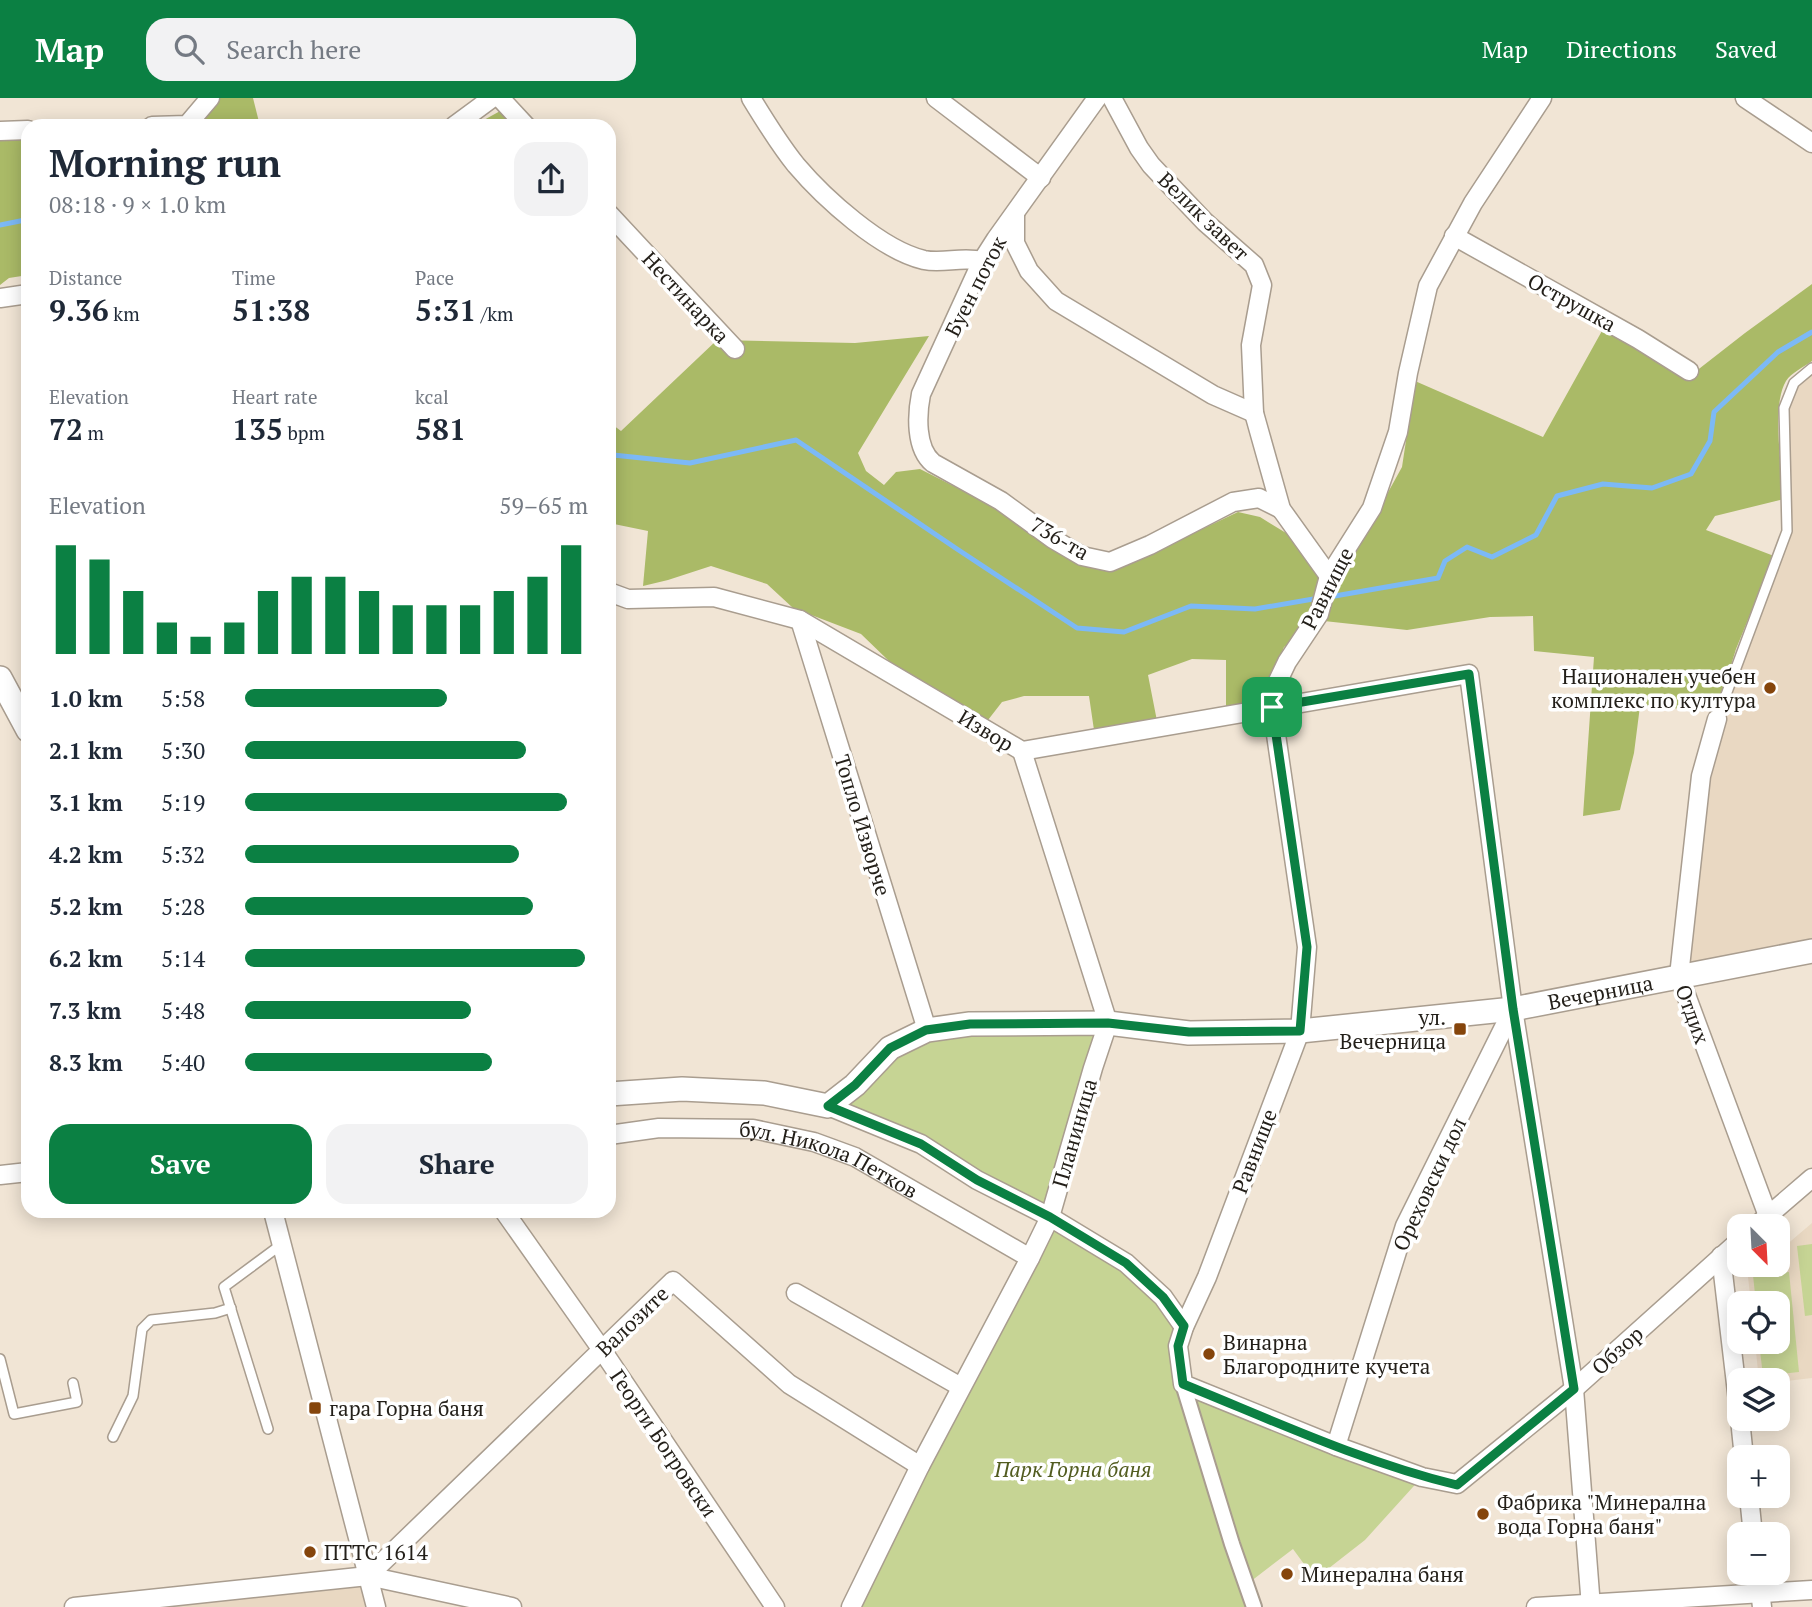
<!DOCTYPE html>
<meta charset="utf-8">
<style>
:root{--surface:#fff;--page:#f2f2f3;--text:#1f2937;--muted:#747a83;--accent:#0b8043}
body{margin:0;font-family:"PT Serif",serif;background:var(--page);color:var(--text);height:100vh;display:flex;flex-direction:column;font-size:26px;white-space:nowrap}
*{box-sizing:border-box;margin:0}
p{font-size:23px;color:var(--muted)}
.icon{flex:none;width:38px;height:38px;fill:none;stroke:currentColor;stroke-width:2;stroke-linecap:round;stroke-linejoin:round}
.map{position:relative;flex:1;overflow:hidden}
.sheet{position:absolute;left:21px;top:21px;width:595px;height:1099px;display:flex;flex-direction:column;background:var(--surface);border-radius:21px;box-shadow:0 4px 18px #0003}
.sheet>*{flex:none}
.needle{width:46px;rotate:156deg}
.fabs{position:absolute;left:1727px;top:1116px;display:grid;gap:14px}
.fabs a{display:grid;place-items:center;width:63px;height:63px;border-radius:14px;background:var(--surface);box-shadow:0 4px 18px #0003;font-size:35px}
.pin{position:absolute;display:grid;place-items:center;width:60px;height:60px;color:#fff;margin:-30px;border-radius:14px;box-shadow:0 4px 10px #0006}
.round{display:grid;place-items:center;flex:none;width:74px;height:74px;border-radius:21px;background:var(--page)}
.headline{display:flex;align-items:center;justify-content:space-between;height:119px;padding:0 28px}
h1{font-size:38px;font-weight:800;line-height:52px}
.metrics{display:grid;grid-template-columns:repeat(3,1fr);gap:10px;height:119px;padding:7px 28px}
.metrics div{display:grid;align-content:center}
.metrics b{font-size:30px;font-weight:800}
.metrics small{font-size:19px;font-weight:400}
.metrics p{font-size:19px}
.chart{height:196px;padding:14px 28px}
.chart p{display:flex;justify-content:space-between}
.chart svg{width:100%;height:126px;margin-top:7px;stroke:var(--accent);stroke-width:6}
.action{display:flex;gap:14px;margin-top:auto;padding:14px 28px}
.action a{flex:1;height:80px;border-radius:21px;background:var(--accent);color:#fff;font-size:28px;font-weight:800;line-height:80px;text-align:center}
.action a+a{background:var(--page);color:var(--text)}
ul{padding:0 28px;list-style:none;font-size:23px}
li{display:grid;grid-template-columns:112px 84px 1fr;align-items:center;height:52px}
li i{height:18px;border-radius:9px;background:var(--accent)}
header{display:flex;align-items:center;gap:42px;box-sizing:border-box;height:98px;padding:0 35px;background:var(--accent);color:#fff}
header strong{font-size:33px}
nav{display:flex;gap:38px;margin-inline-start:auto;font-size:24px}
.search{width:490px;height:63px;background:var(--page);display:flex;align-items:center;gap:18px;box-sizing:border-box;padding:0 24px;border-radius:21px;color:var(--muted);font-size:26px}
.map>svg:first-child{display:block}
.built{fill:#e9d8c2}
.green{fill:#c6d494}
.forest{fill:#aaba67}
.lines{fill:none;stroke-linecap:round;stroke-linejoin:round}
.stream{stroke:#7cb9f6;stroke-width:5}
.service-casing{stroke:#a99d8f;stroke-width:12}
.pedestrian-casing{stroke:#a99d8f;stroke-width:18}
.minor-casing{stroke:#a99d8f;stroke-width:21}
.tertiary-casing{stroke:#a99d8f;stroke-width:26}
.service{stroke:#fff;stroke-width:9}
.pedestrian{stroke:#fff;stroke-width:14}
.minor{stroke:#fff;stroke-width:18}
.tertiary{stroke:#fff;stroke-width:23}
.route-casing{stroke:#fff;stroke-width:14}
.route{stroke:#0b8043;stroke-width:9}
.poi-dot{fill:#85450c;stroke:#fff;stroke-width:2.5}
.labels{text-anchor:middle;dominant-baseline:central;stroke-width:7;stroke-linejoin:round;paint-order:stroke}
.street-label{font-size:21px;fill:#231f19;stroke:#fff}
.poi-label{font-size:21px;fill:#231f19;stroke:#fff;text-anchor:start}
.park-label{font-size:21px;font-style:italic;fill:#525c20;stroke:#fff}
</style>
<header>
<strong>Map</strong>
<div class="search"><svg class="icon" aria-label="search" viewBox="0 0 24 24"><circle cx="10" cy="10" r="6"/><path d="M15 15l6 6"/></svg>Search here</div>
<nav><a>Map</a><a>Directions</a><a>Saved</a></nav>
</header>
<div class="map">
<svg width="1812" height="1509" viewBox="0 0 1812 1509">
<rect width="100%" height="100%" fill="#f1e5d5"/>
<g class="built">
<path d="M1812,270v575l-129,25 18,-192 86,-245 -3,-123 10,-25z"/>
<path d="M1812,1125v155l-34,4v-1h-19l-4,-39h23v-38h-27l-3,-27 14,-12h16v-13z"/>
<path d="M362,1488l5,21h-212z"/>
</g>
<g class="green">
<path d="M1108,925l-58,194 76,46 58,64 -1,57 239,93 -57,63 -50,39 -22,-30 -47,36 8,22h-403l199,-390 -222,-111 99,-76z"/>
<path d="M1812,1146v71l-7,1 -8,-70z"/>
<path d="M1789,1174l10,100 -36,4 -4,-34h19v-38h-22l-3,-29z"/>
</g>
<g class="forest">
<path d="M215,0h38l7,28h-70z"/>
<path d="M502,12l16,16h-45z"/>
<path d="M28,36v141l-19,3 -9,7v-150z"/>
<path d="M1812,186v77c-8,6 -21,12 -26,20 -15,25 -4,88 -2,118l-69,17 -9,14 68,26 -38,93 -19,62 -77,-5 -6,47 -14,57 -37,6 11,-159 -60,-6 -1,-35 -43,1 -83,13 -83,-9 -40,26 -20,54 -38,7v-48l-34,-1 -44,16 9,46 -63,9 -5,-34h-65l-22,6 -14,18 -98,-58 -29,-28 -68,-26 -26,-24 -56,-18 -43,14 -25,6 5,-55 -39,-8v-101l12,9 96,-91 138,3 74,-7 -71,117 8,18 18,14 12,-13 24,-3 75,38 51,37 45,24 25,2 122,-58 22,5 26,16 30,36 27,5 59,-107 13,-86 128,56 60,-108 83,50 59,-46z"/>
</g>
<g class="lines">
<g class="stream">
<path d="M0,127l25,-5 3,-4"/>
<path d="M609,354l4,3 77,8 106,-23 161,109 120,79 47,4 67,-26 64,3 64,-11"/>
<path d="M1329,499l109,-19 7,-17 22,-14 25,10 44,-22 21,-39 46,-12 49,4 39,-14 19,-33 4,-29 64,-60 34,-20"/>
</g>
<g class="service-casing">
<g id="service">
<path d="M1717,621l70,-188 -3,-123 10,-25 18,-15"/>
<path d="M0,1261l14,55 63,-12 -4,-19"/>
<path d="M268,1331l-44,-142 58,-43"/>
<path d="M113,1339l20,-41 9,-67 9,-9 64,-7 16,-5"/>
</g>
</g>
<g class="pedestrian-casing">
<path id="pedestrian" d="M1183,1286l49,160 22,63"/>
</g>
<g class="minor-casing">
<g id="minor">
<path d="M500,0l26,28"/>
<path d="M751,0c14,23 28,46 45,67 28,33 85,85 128,95 20,4 37,-4 58,1"/>
<path d="M936,0l105,80"/>
<path d="M1097,0l-101,141 -14,22 -61,133c-4,20 -6,54 12,69l68,38 52,38 29,17 28,6 40,-17 83,-43 26,-4 22,11"/>
<path d="M1112,0l27,50 12,17 54,57 49,43 8,20 -11,60 3,68 27,96 48,67"/>
<path d="M1542,0l-69,105 -45,83 -20,87 -10,59 -26,76 -43,68 -10,38 -32,48 -10,21 -5,24 35,240 -7,84 -93,246 -23,50 -6,19 5,38 153,62 86,31 35,7 117,-95 166,-149"/>
<path d="M1745,0l67,45"/>
<path d="M152,28l35,-1 23,-27"/>
<path d="M454,28l38,-28"/>
<path d="M0,33l28,-1"/>
<path d="M609,116l126,135"/>
<path d="M1015,116v29l14,28 27,30 157,94 41,18"/>
<path d="M1454,138l184,103 51,32"/>
<path d="M0,200l28,-4"/>
<path d="M609,494l19,7 86,-2 86,23 222,131 447,-77 44,335 61,380 17,218"/>
<path d="M800,522l127,410"/>
<path d="M1717,621l-16,57 -22,200 89,240"/>
<path d="M828,1008l93,38 56,36 73,37 76,46 37,34 21,30"/>
<path id="s1" d="M609,1037l50,-7 94,1 61,13 41,15 175,101"/>
<path d="M0,1077l28,-3"/>
<path d="M273,1113l103,396"/>
<path d="M504,1113l98,139 173,257"/>
<path d="M1755,1129l57,-49"/>
<path d="M1721,1158l19,162"/>
<path d="M796,1195l165,94"/>
<path d="M1740,1321l4,39"/>
<path d="M1336,1348l69,-220 108,-217"/>
<path d="M1749,1398l4,39"/>
<path d="M1758,1475l4,34"/>
<path d="M368,1478l305,-295 116,103 131,82"/>
<path d="M74,1509l294,-31 144,31"/>
<path d="M851,1509l69,-141 110,-208 20,-41 43,-149 15,-45 -86,-272"/>
<path d="M1536,1509l276,-17"/>
</g>
</g>
<g class="tertiary-casing">
<g id="tertiary">
<path d="M0,580l28,52"/>
<path id="s2" d="M609,996l73,-5 82,4 64,13 27,-21 35,-37 37,-18 43,-6 138,-1 81,10 111,-2 213,-22 299,-58"/>
</g>
</g>
<use href="#service" class="service"/>
<use href="#pedestrian" class="pedestrian"/>
<use href="#minor" class="minor"/>
<use href="#tertiary" class="tertiary"/>
</g>
<g class="lines">
<g class="route-casing">
<path id="route" d="M1469,576l44,335 61,380 -117,96c-95,-23 -185,-65 -274,-101l-5,-38 6,-20 -21,-29 -37,-34 -76,-46 -73,-37 -56,-36 -93,-38 27,-21 35,-37 36,-18 44,-6 138,-1 81,9 111,-1 7,-84 -35,-240z"/>
</g>
<use href="#route" class="route"/>
</g>
<g class="poi-dot">
<circle cx="1770" cy="590" r="7"/>
<rect x="1453" y="924" width="14" height="14" rx="3.5"/>
<circle cx="1209" cy="1256" r="7"/>
<rect x="308" y="1303" width="14" height="14" rx="3.5"/>
<circle cx="1483" cy="1416" r="7"/>
<circle cx="310" cy="1454" r="7"/>
<circle cx="1287" cy="1476" r="7"/>
</g>
<g class="labels">
<g class="street-label">
<text transform="translate(1204 118) rotate(44)">Велик завет</text>
<text transform="translate(975 188) rotate(-63)">Буен поток</text>
<text transform="translate(686 199) rotate(47)">Нестинарка</text>
<text transform="translate(1572 204) rotate(29)">Острушка</text>
<text transform="translate(1060 440) rotate(30)">736-та</text>
<text transform="translate(1327 490) rotate(-63)">Равнище</text>
<text transform="translate(986 632) rotate(31)">Извор</text>
<text transform="translate(863 727) rotate(73)">Топло Изворче</text>
<text stroke="none"><textPath href="#s2" startOffset="1024">Вечерница</textPath></text>
<text transform="translate(1693 916) rotate(70)">Отдих</text>
<text transform="translate(1074 1035) rotate(-74)">Планиница</text>
<text transform="translate(1254 1053) rotate(-69)">Равнище</text>
<text stroke="none"><textPath href="#s1" startOffset="226">бул. Никола Петков</textPath></text>
<text transform="translate(1429 1086) rotate(-65)">Ореховски дол</text>
<text transform="translate(632 1223) rotate(-44)">Валозите</text>
<text transform="translate(1617 1252) rotate(-42)">Обзор</text>
<text transform="translate(664 1345) rotate(56)">Георги Богровски</text>
</g>
<g class="poi-label">
<text x="1756" y="578" text-anchor="end">Национален учебен<tspan x="1756" dy="24">комплекс по култура</tspan></text>
<text x="1446" y="919" text-anchor="end">ул.<tspan x="1446" dy="24">Вечерница</tspan></text>
<text x="1223" y="1244">Винарна<tspan x="1223" dy="24">Благородните кучета</tspan></text>
<text x="329" y="1310">гара Горна баня</text>
<text x="1497" y="1404">Фабрика "Минерална<tspan x="1497" dy="24">вода Горна баня"</tspan></text>
<text x="324" y="1454">ПТТС 1614</text>
<text x="1301" y="1476">Минерална баня</text>
</g>
<g class="park-label">
<text x="1073" y="1371">Парк Горна баня</text>
</g>
</g>
</svg>
<div class="fabs">
<a><svg class="needle" viewBox="-14 -14 28 28"><path d="M0-13l5 13h-10z" fill="#e53935"/><path d="M0 13l5-13h-10z" fill="#747a83"/></svg></a>
<a><svg class="icon" aria-label="locate" viewBox="0 0 24 24"><circle cx="12" cy="12" r="6"/><path d="M12 2v4M12 18v4M2 12h4M18 12h4"/></svg></a>
<a><svg class="icon" aria-label="layers" viewBox="0 0 24 24"><path d="M12 4l9 5-9 5-9-5zM3 14l9 5 9-5"/></svg></a>
<a>+</a>
<a>−</a>
</div>
<div class="pin" style="left:1272px;top:609px;background:#1e9e55"><svg class="icon" aria-label="arrive" viewBox="0 0 24 24"><path d="M6 21V4h12l-3 4 3 4H6"/></svg></div>
<section class="sheet">
<div class="headline"><div><h1>Morning run</h1><p>08:18 · 9 × 1.0 km</p></div><a class="round"><svg class="icon" aria-label="share" viewBox="0 0 24 24"><path d="M12 15V3M7 8l5-5 5 5M5 13v7h14v-7"/></svg></a></div>
<div class="metrics">
<div><p>Distance</p><b>9.36<small> km</small></b></div>
<div><p>Time</p><b>51:38</b></div>
<div><p>Pace</p><b>5:31<small> /km</small></b></div>
</div>
<div class="metrics">
<div><p>Elevation</p><b>72<small> m</small></b></div>
<div><p>Heart rate</p><b>135<small> bpm</small></b></div>
<div><p>kcal</p><b>581</b></div>
</div>
<div class="chart"><p><span>Elevation</span>59–65 m</p>
<svg viewBox="0 0 160 44" preserveAspectRatio="none"><path d="M5 44V6M15 44V11M25 44V22M35 44V33M45 44V38M55 44V33M65 44V22M75 44V17M85 44V17M95 44V22M105 44V27M115 44V27M125 44V27M135 44V22M145 44V17M155 44V6"/></svg>
</div>
<ul>
<li><b>1.0 km</b>5:58<i style="width:59%"></i></li>
<li><b>2.1 km</b>5:30<i style="width:82%"></i></li>
<li><b>3.1 km</b>5:19<i style="width:94%"></i></li>
<li><b>4.2 km</b>5:32<i style="width:80%"></i></li>
<li><b>5.2 km</b>5:28<i style="width:84%"></i></li>
<li><b>6.2 km</b>5:14<i style="width:99%"></i></li>
<li><b>7.3 km</b>5:48<i style="width:66%"></i></li>
<li><b>8.3 km</b>5:40<i style="width:72%"></i></li>
</ul>
<div class="action"><a>Save</a><a>Share</a></div>
</section>
</div>
